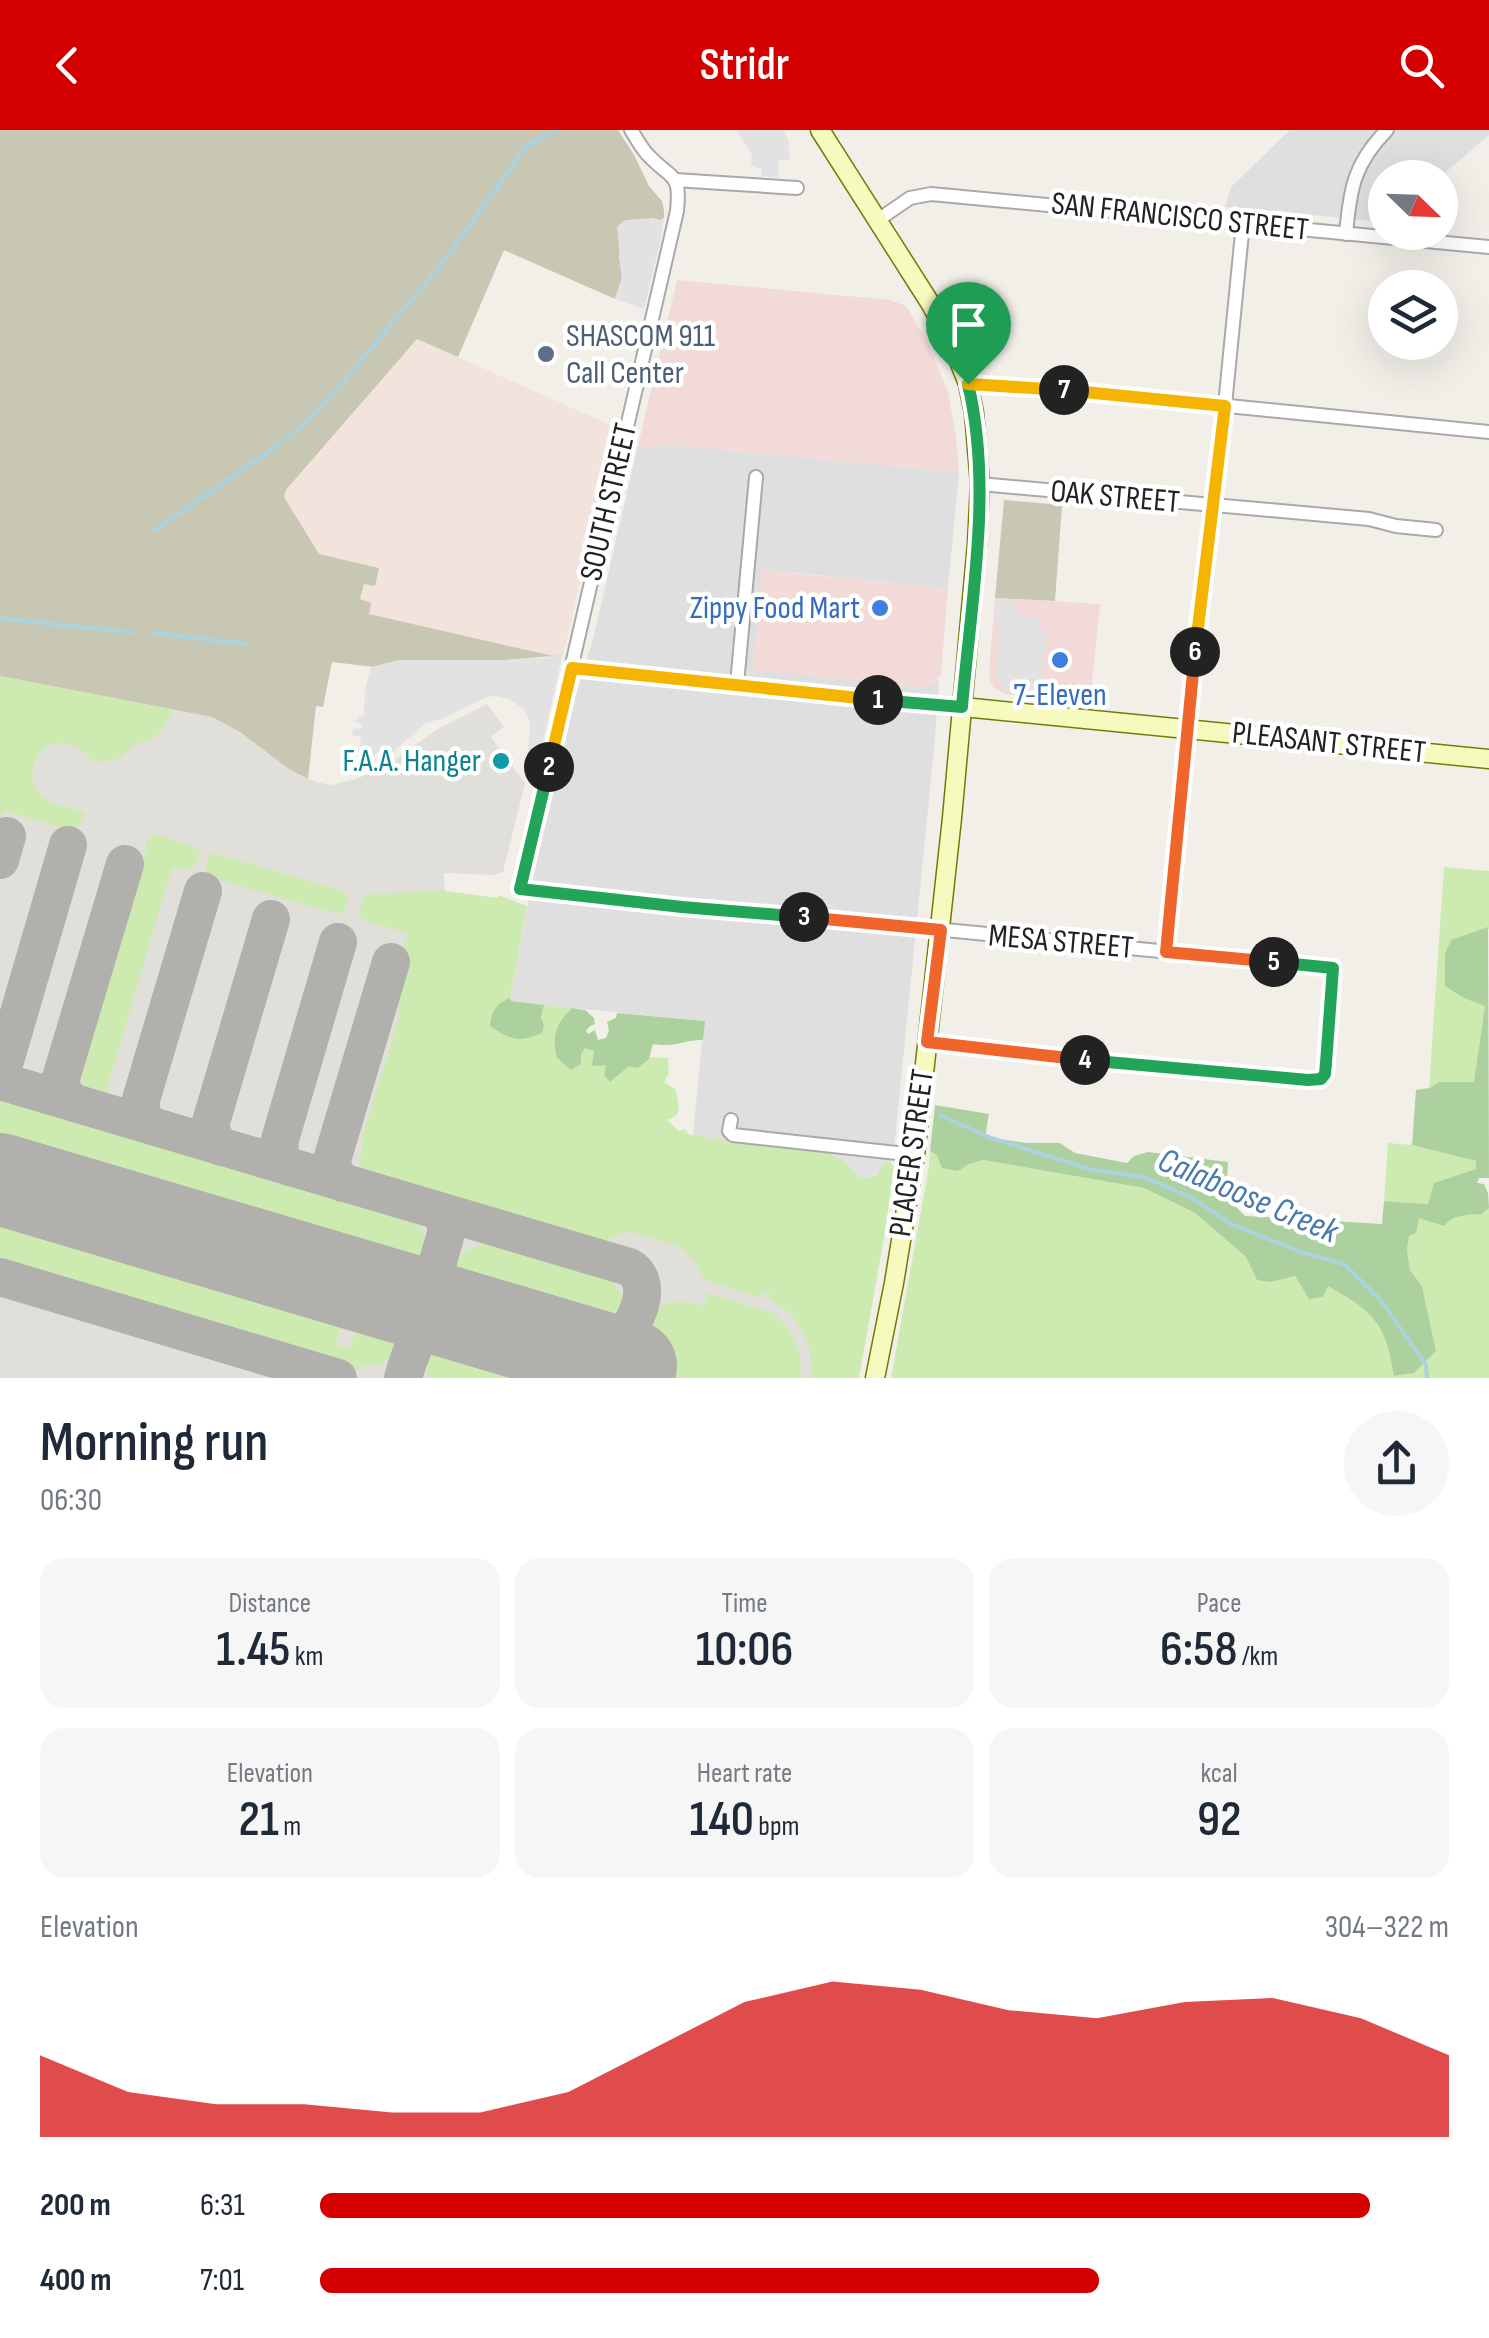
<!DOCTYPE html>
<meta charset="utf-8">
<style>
:root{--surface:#fff;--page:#f6f6f7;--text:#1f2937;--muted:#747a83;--accent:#d40000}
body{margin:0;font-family:"Sofia Sans Condensed",sans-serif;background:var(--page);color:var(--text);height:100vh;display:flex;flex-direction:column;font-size:38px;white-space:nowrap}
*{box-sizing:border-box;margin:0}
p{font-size:32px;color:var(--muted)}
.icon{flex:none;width:55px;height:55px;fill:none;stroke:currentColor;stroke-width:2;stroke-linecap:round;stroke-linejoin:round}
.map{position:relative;height:1248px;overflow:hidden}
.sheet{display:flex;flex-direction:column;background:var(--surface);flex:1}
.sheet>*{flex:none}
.needle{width:65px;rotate:113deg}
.controls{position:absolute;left:1368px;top:30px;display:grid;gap:20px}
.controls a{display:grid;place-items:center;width:90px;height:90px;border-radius:50%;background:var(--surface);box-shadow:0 10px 40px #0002;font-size:50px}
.pin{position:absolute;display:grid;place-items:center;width:85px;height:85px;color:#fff;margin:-102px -42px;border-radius:50% 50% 50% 0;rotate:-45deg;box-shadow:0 0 10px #0007}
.pin .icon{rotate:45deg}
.km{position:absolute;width:50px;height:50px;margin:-25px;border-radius:50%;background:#222;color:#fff;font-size:28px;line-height:50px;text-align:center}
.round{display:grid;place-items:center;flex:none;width:105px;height:105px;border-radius:52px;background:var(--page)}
.head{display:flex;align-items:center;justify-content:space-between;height:170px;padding:0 40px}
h1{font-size:55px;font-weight:600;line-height:75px}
.figures{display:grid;grid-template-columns:repeat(3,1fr);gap:15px;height:170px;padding:10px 40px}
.figures div{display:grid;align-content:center;border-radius:25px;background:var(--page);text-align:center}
.figures b{font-size:50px;font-weight:600}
.figures small{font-size:28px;font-weight:400}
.figures p{font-size:28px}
.chart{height:280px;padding:20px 40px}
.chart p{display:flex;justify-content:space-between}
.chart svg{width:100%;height:180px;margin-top:10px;fill:var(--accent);opacity:.7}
ul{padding:0 40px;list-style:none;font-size:32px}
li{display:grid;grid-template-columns:160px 120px 1fr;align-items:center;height:75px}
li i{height:25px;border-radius:12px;background:var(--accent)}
header{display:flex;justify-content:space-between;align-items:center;height:130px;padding:0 40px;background:var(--accent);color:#fff;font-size:45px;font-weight:600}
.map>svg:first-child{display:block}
.residential{fill:#e0dfdf}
.commercial{fill:#f2dad9}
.military{fill:#f3e3dd}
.airport{fill:#e1dfda}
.construction{fill:#c7c7b4}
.grass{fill:#cdebb0}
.forest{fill:#add19e}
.parking{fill:#e2e2e2}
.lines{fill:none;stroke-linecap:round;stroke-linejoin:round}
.stream{stroke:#aad3df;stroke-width:4}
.taxiway{stroke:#b1b0ac;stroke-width:38}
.runway{stroke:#b1b0ac;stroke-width:92}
.street-casing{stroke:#a9a9a9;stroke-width:16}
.secondary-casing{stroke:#707d05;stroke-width:21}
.street{stroke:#fff;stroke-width:12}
.secondary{stroke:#f7fabf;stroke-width:18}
.split-1-casing{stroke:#fff;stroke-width:20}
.split-2-casing{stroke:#fff;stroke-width:20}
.split-3-casing{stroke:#fff;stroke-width:20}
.split-4-casing{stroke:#fff;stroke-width:20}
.split-5-casing{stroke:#fff;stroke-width:20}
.split-6-casing{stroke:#fff;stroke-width:20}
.split-7-casing{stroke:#fff;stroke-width:20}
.split-8-casing{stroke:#fff;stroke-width:20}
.split-1{stroke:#22a559;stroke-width:12}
.split-2{stroke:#f5b400;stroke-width:12}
.split-3{stroke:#22a559;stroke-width:12}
.split-4{stroke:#f0652b;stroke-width:12}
.split-5{stroke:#22a559;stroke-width:12}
.split-6{stroke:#f0652b;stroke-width:12}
.split-7{stroke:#f5b400;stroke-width:12}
.split-8{stroke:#f5b400;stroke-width:12}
.service-dot{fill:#5c6f8a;stroke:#fff;stroke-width:4}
.shop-dot{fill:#3f7fe0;stroke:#fff;stroke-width:4}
.culture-dot{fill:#0f9aa8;stroke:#fff;stroke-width:4}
.labels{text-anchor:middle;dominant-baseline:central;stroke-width:9;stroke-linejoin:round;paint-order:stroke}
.street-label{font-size:32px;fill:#222;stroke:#fff}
.service-label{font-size:32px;fill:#4e5e75;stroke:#fff;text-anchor:start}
.shop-label{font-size:32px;fill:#366cbe;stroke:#fff;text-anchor:end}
.culture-label{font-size:32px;fill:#0d838f;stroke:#fff;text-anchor:end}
.water-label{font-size:35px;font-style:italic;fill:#4a7aab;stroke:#fff}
</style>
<header><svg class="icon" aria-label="back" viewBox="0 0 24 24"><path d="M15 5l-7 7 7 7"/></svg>Stridr<svg class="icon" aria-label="search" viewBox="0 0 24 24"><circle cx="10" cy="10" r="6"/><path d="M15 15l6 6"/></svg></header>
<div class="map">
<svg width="1489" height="1248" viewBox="0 0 1489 1248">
<rect width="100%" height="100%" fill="#f2efe9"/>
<g class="residential">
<path d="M1290,0h199v5l-49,42 -55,1v44l-160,-15 6,-20z"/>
<path d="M660,314l299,28 -11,117 -151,-16 -35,-2 95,109 65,8 17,-9 -4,60 -42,421 -186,-19 -14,-6 11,-114 -160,-16 -33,-4 -1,-3 35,-186 30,-115 18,-58 45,-193 12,2z"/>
</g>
<g class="commercial">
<path d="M677,150l213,20 16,6 22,37 20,49 8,44 3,36 -299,-28 -11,4 -11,-2z"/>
<path d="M762,440l186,19 -7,86 -10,9 -9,4 -169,-18z"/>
<path d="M995,468l105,6 -10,98 -84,-8 -12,-6 -3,-5 -2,-12z"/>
</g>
<path class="military" d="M417,209l194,86 -17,69 5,2 -32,144 -3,8 -11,8 -185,-42 3,-11 -11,-3 4,-16 15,-16 -60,-14 -35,-57 2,-6z"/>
<path class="airport" d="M0,546l212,41 28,15 59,43 17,7 15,3 25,-6 25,-10 55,-39 51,-26 17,23 -13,10 34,46 -22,89 -10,3 -49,-2 1,18 53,7 -14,222 383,62 -34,196h-833z"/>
<g class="construction">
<path d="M0,0h618l16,25 15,31 13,15 2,10v7l-4,2 -9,-2 -33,17 3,12 -2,9 3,22 -7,21 -111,-49 -46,107 -41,-18 -131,151 -2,7 35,57 60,14 -4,18 -11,-2 -4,15 11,4 -2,11 184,42 -47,4h-107l-25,7 -42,-5 -9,45 -7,-1 -8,73 -19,-10 -49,-37 -28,-15 -212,-41z"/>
<path d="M1004,370l58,5 -7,96 -60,-3z"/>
</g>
<g class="grass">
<path d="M0,546l164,32 8,2 -6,14 -5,8 -16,11 -10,1 -16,15 -25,4c-39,-48 -80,2 -53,33 10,10 32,11 44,17l-7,16 -5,2 -68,-20 -5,13z"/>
<path d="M155,704l43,14 2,8 -8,14 -14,-3 -6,1 -67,227 -6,5c-15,-10 -20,-19 -17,-37l64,-213v-8z"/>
<path d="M213,723l127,37 7,5v10l-5,8 -4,1 -129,-37 -3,-6 2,-13z"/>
<path d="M1444,737l45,4v58l-37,11 12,58 22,7 -12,78 -34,-1 -11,6z"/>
<path d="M444,761l53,7 2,-3 28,11 -17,92 -9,4 40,16 3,-13 28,3c-15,14 -18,25 -17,45l27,7 -1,-6 5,-7 8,4 12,14 23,1 20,-7 1,-2 18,1 1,15 -5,9 12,8 3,18 -2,7 -10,5 12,11 6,-2 4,6 16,1 2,5 13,-4 4,5 106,11 15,9 33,11 6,-11 7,1 3,4 -9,66 -26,145h-49c7,-29 -12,-68 -41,-78l1,-6 -6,-3 -3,7 -56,-18 -9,-16 -15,-17 -54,-16 -34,16 -236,-69 8,-50 34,-111 2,-63 7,-21 -46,-13 -3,-12 6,-13 4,-1z"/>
<path d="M0,962l402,118v4c2,1 14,7 15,9 16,17 7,42 -18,42l-118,-37 -281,-81z"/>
<path d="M1388,1013l24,2 64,16v8l-8,3 -39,32 -45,-3z"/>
<path d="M930,1021c16,9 35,14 53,9l161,28 51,25 51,44 11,23c15,2 26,-4 40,-3 27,1 73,28 86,52 8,14 9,32 12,47l19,-3 22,-22 -14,-65 -12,-16 -3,-20 2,-14 10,-18 27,4 16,-8h20l7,-6v170h-598l38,-212z"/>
<path d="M0,1081l340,99 4,5 -8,28 2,2 12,3 7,-22 -5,-3 1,-5 16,5 4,-3c18,6 23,19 18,37l-13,9h-18l-1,4 -359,-108z"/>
<path d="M495,1108l110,33v6c27,16 19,39 -9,47l-134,-43c-14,-17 0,-34 18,-35l3,-7 9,4z"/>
<path d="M707,1163l68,21c18,16 30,40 24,64h-164l19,-65c12,-17 33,-12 50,-7z"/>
<path d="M444,1214h5l112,34h-130l-4,-4c1,-14 2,-26 17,-30z"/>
</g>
<g class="forest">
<path d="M1488,797l1,251h-10l-2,5 7,1 4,9 1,15 -7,6c-15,1 -28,0 -38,12l-25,-8 -3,15 -7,3 -2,14 3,20 12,16 14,65 -22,22 -20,3c-8,-53 -20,-64 -66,-90l-5,11 -14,2 -14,-23 -25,6 -13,-2 -11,-23 -51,-44 -51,-25 -161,-28 -14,4 -11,7 -16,-3 -5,-13 -7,-4 5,-46 54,9 -4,23 42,6h33l15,10 52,10 7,-7 14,-4 80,10 -2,35 19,19 137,8 2,-23 44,3 6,-21 42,-14v-8l-64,-16 4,-55 13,-2 11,-6h34l11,-76 -21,-8 -19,-12v-32l6,-14z"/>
<path d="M510,868l1,3 33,4 -3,13 3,6 -2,9c-24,10 -31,7 -52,-7 1,-14 6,-23 20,-28z"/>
<path d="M572,878l13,2 9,8 1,6 -5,2 -4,5 2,3 7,-4 3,10 8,-2 3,-8 -2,-8 9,-4 1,-5 88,8 -2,19c-20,0 -28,8 -50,4l-4,15 -11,9 -9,-2 -19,16 -6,-7 2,-10 -14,1 2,-15 -9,-3 -4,6v10l-10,6 -14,-12c-6,-21 -1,-35 15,-50z"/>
</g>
<g class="parking">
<path d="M736,0h47l5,9 2,21h-11l-1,18 -17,-2 1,-7 -11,-3 1,-12z"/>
<path d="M651,88l9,2 4,-2 -5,29 -15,62 -29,-10 7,-21 -5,-51 8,-7z"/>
<path d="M995,468l13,1 19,22 10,-5 3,5 -7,7 14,2 -8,66 -32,-4 -12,-14 5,-47 -2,-10 -4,-2z"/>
<path d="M564,518l-30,133 -10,-4 4,-10 -1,-10 3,-26v-9l-4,-9 -2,-4 -15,-10 -13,-3 -9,1 -43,21 -18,5 -33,29 -7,3 -5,-5 -24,18 -5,-1 1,-5 5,-3 3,-20 -2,-3h-7l1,-7 9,-1v-3l-7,-4 4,-5 5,-1 1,-25 6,-23 28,-7h107l40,-2 13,-5z"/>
<path d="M830,1024l61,6v3h-7l-7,13 -17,2 -15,-16z"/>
</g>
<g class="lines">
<g class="stream">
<path d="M154,400l105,-71 43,-33 38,-40 103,-124 84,-116 30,-16"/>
<path d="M0,488l134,15"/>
<path d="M153,503l95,11"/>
<path d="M940,985l51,23 102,32 51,7 48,21 41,27 68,27 43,12 36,35 46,66 1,13"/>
</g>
<g class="taxiway">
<path d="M0,730l7,-24"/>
<path d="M0,939l5,-8 63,-216"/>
<path d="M0,951l629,186c26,15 8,55 -8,71"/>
<path d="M74,973l-12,-11 -1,-14 64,-214"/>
<path d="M152,996l-9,-8 -3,-15 63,-212"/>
<path d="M221,1017l-9,-12 -1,-13 60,-203"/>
<path d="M289,1037l-8,-9 -2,-15 59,-201"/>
<path d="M343,1053l-9,-11 -2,-12 59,-198"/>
<path d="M438,1081c14,14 7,26 2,43 -15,53 32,62 70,73 23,7 45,14 68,20"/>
<path d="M261,1124l129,37c23,-1 38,-10 48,-30"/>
<path d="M0,1147l338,101"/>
<path d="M403,1248c13,-45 25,-70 77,-54"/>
</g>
<path class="runway" d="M0,1049l631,187"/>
<g class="street-casing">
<g id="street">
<path d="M631,0c6,9 11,20 19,27 22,23 31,15 27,54l-157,678 162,18 233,20 418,41 -8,106 -9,7 -177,-15 -212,-24"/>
<path d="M675,50l122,8"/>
<path d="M878,90l32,-22 21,-4 558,53"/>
<path d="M1346,104c4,-45 8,-71 41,-104"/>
<path d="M968,254l100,6 421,42"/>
<path d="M980,354l389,35 27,7 40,4"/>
<path d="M572,538l391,39"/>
<path d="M737,554l19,-207"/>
<path d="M1166,822l20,-223 25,-223 14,-101 18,-182"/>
<path d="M731,990l-2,11 4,4 182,20"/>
</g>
</g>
<g class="secondary-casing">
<g id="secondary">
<path d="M820,0l112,176 21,40 15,38 6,29 6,71 -3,60 -25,274 -37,337 -21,128 -19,95"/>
<path d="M963,577l526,52"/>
</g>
</g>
<use href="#street" class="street"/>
<use href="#secondary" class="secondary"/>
</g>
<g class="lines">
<g class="split-1-casing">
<path id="split-1" d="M878,570l84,7c9,-106 31,-219 6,-323"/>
</g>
<g class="split-2-casing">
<path id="split-2" d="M549,637l23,-99 306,32"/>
</g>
<g class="split-3-casing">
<path id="split-3" d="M549,637l-29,122 162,18 122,10"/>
</g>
<g class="split-4-casing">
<path id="split-4" d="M804,787l137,13 -14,112 158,18"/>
</g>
<g class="split-5-casing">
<path id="split-5" d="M1085,930l223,20 13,-1 4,-5 1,-11 7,-95 -59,-6"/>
</g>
<g class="split-6-casing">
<path id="split-6" d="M1195,522l-29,300 108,10"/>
</g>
<g class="split-7-casing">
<path id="split-7" d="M1064,260l161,16 -30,246"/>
</g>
<g class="split-8-casing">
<path id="split-8" d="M968,254l96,6"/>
</g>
<use href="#split-1" class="split-1"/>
<use href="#split-2" class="split-2"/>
<use href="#split-3" class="split-3"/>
<use href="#split-4" class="split-4"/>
<use href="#split-5" class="split-5"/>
<use href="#split-6" class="split-6"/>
<use href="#split-7" class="split-7"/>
<use href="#split-8" class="split-8"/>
</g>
<circle class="service-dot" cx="546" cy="224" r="10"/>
<g class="shop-dot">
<circle cx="880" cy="478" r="10"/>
<circle cx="1060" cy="530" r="10"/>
</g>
<circle class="culture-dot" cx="501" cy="631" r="10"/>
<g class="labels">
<g class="street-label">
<text transform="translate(1180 87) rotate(6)">SAN FRANCISCO STREET</text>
<text transform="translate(1115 367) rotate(5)">OAK STREET</text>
<text transform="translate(609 372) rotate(-77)">SOUTH STREET</text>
<text transform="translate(1329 613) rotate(6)">PLEASANT STREET</text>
<text transform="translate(1061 812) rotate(5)">MESA STREET</text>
<text transform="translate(912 1023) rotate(-82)">PLACER STREET</text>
</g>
<g class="service-label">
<text x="566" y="206">SHASCOM 911<tspan x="566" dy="37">Call Center</tspan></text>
</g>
<g class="shop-label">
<text x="860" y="478">Zippy Food Mart</text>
<text x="1060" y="565" text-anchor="middle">7-Eleven</text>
</g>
<g class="culture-label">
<text x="481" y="631">F.A.A. Hanger</text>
</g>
<g class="water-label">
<text transform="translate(1248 1066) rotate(23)">Calaboose Creek</text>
</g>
</g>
</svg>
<div class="controls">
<a><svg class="needle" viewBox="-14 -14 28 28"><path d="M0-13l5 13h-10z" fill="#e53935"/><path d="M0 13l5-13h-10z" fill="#747a83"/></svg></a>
<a><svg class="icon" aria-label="layers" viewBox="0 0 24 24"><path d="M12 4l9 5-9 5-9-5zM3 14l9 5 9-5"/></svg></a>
</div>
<div class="pin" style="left:968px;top:254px;background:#1e9e55"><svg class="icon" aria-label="arrive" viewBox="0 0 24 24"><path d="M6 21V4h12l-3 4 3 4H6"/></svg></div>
<b class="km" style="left:878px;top:570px">1</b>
<b class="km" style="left:549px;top:637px">2</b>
<b class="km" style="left:804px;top:787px">3</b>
<b class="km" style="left:1085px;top:930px">4</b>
<b class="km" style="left:1274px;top:832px">5</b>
<b class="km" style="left:1195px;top:522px">6</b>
<b class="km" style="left:1064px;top:260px">7</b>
</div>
<section class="sheet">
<div class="head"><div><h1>Morning run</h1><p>06:30</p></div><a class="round"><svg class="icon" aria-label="share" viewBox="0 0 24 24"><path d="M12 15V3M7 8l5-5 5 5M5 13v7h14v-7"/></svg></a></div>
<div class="figures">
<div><p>Distance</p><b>1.45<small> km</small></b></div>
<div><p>Time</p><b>10:06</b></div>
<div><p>Pace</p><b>6:58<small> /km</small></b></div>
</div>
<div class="figures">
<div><p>Elevation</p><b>21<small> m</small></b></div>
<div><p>Heart rate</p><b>140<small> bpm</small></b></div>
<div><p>kcal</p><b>92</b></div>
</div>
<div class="chart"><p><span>Elevation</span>304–322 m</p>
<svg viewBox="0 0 160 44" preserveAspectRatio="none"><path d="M0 44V24L10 33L20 36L30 36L40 38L50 38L60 33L70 22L80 11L90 6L100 8L110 13L120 15L130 11L140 10L150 15L160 24V44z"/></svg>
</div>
<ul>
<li><b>200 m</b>6:31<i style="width:93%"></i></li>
<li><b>400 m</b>7:01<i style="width:69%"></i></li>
</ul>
</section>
